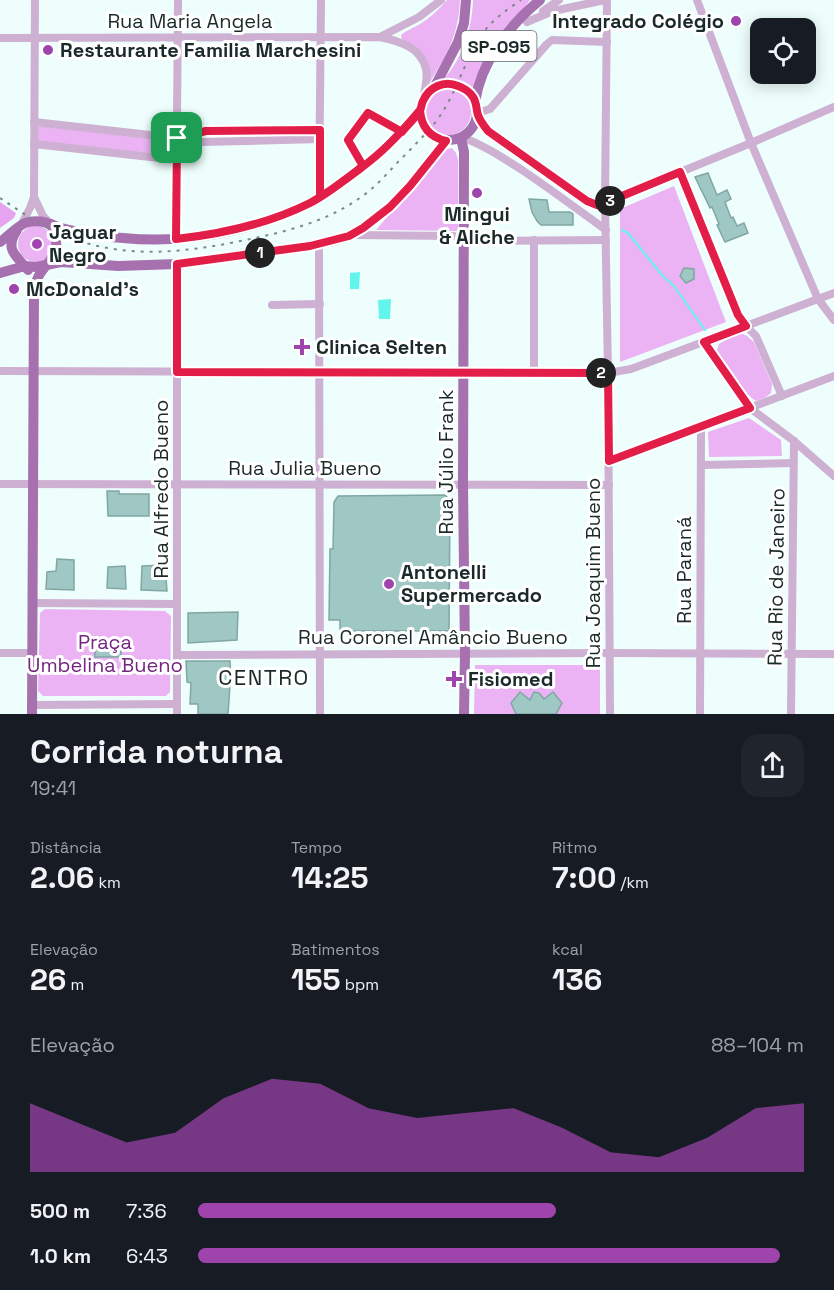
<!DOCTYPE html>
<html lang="pt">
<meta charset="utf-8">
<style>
:root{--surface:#171b24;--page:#20242c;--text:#f1f3f6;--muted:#9ea1a6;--accent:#9f43ad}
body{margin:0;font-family:"Space Grotesk",sans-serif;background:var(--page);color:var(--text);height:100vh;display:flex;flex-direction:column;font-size:22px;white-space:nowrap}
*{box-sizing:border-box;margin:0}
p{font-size:20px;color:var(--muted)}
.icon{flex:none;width:33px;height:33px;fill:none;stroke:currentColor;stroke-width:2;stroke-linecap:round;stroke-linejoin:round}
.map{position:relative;height:714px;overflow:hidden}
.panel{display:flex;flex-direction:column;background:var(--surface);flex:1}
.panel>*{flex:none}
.tools{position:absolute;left:750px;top:18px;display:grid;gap:12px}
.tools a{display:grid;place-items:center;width:66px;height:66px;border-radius:12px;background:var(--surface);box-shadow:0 3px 15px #0003;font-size:30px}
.pin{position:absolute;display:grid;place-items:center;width:51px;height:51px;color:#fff;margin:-26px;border-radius:12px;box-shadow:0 3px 9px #0006}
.km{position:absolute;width:30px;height:30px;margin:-15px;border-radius:50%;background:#222;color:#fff;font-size:16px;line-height:30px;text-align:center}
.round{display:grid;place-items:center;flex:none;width:63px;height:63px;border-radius:18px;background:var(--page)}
.headline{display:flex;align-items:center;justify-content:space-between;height:102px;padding:0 30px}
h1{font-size:33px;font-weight:600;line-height:45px}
.figures{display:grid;grid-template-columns:repeat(3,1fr);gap:9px;height:102px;padding:6px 30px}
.figures div{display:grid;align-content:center}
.figures b{font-size:30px;font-weight:600}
.figures small{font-size:16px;font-weight:400}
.figures p{font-size:16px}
.chart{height:168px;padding:12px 30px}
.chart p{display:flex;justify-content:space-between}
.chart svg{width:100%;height:108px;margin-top:6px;fill:var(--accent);opacity:.7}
ul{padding:0 30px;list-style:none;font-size:20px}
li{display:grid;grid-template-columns:96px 72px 1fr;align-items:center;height:45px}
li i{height:15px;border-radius:8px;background:var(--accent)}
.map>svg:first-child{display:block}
.green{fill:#ebb3f3}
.forest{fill:#e6a3ef}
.water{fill:#61f5eb}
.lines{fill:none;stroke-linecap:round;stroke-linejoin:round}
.stream{stroke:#61f5eb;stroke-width:2}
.building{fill:#9fc7c3;stroke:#81a7a4;stroke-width:1.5}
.minor{stroke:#ceb0d2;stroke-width:8}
.major{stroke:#a671ae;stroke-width:10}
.rail{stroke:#7a8a88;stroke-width:2;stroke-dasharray:3 6;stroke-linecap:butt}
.route-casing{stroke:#fff;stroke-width:12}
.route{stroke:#e11d48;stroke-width:8}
.poi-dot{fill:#9f43ad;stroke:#fff;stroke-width:2}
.labels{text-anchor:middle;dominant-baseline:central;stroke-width:6;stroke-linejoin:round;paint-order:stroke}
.shield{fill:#fff;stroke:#5f6a68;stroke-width:1.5}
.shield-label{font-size:18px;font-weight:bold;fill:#1a2a28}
.street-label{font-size:20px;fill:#1a2a28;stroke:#fff}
.poi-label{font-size:20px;font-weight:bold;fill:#1a2a28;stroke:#fff;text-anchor:start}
.park-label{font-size:20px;fill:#74267f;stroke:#fff}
.quarter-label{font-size:22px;letter-spacing:1.5px;fill:#1a2a28;stroke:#fff}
</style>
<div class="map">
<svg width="834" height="714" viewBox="0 0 834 714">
<rect width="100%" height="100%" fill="#eefefc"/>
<g class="green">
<path d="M447,0h13c-2,36 -12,52 -30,82 -5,-25 -4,-32 -28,-43l-1,-4c6,-5 12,-7 19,-11 10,-6 19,-15 27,-24z"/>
<path d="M473,0h57l-9,12 -15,14 -14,21 -19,41c-9,-8 -17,-10 -29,-9 19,-22 28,-50 29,-79z"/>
<circle cx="448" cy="112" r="23"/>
<path d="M37,126l138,13v19l-137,-15z"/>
<path d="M452,148l4,5 2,7v71l-82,-1 18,-21 20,-20 33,-40z"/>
<path d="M674,186l52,136 -106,40v-153z"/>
<circle cx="36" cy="244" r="18"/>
<path d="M739,332l8,4 7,6 18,42 -1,9 -6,5 -9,3c-14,-8 -32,-37 -39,-51l2,-6z"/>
<path d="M749,418l32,22 1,16 -73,1 -1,-25z"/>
<path d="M45,609l120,2 6,5 -1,76 -4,4h-123l-5,-5 2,-78z"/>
<path d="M475,665h125v49h-126z"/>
</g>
<path class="forest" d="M0,202l16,11 -2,5 -14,10z"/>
<g class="water">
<path d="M360,272l-1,17h-9v-16z"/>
<path d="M391,299l-1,20h-11l-1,-19z"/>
</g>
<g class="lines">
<path class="stream" d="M622,230l6,3 33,41 13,12 31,44"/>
</g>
<g class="building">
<path d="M708,173l9,22 10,-5 4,9 -6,3 6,16 2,-1 4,9 7,-3 4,10 -23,9 -8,-17 2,-1 -7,-17 -2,1 -15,-31z"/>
<path d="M529,199l18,1 2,12h21l3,2v11h-32l-4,-4 -5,-9z"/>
<path d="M684,268l10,1v10l-8,4 -6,-7z"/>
<path d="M107,491h12v3h30v22h-41z"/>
<path d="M445,495l5,5 -1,131h-109v-11h-11l1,-71h3l1,-47 4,-6z"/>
<path d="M57,559l17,1v30l-28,-1 1,-17 9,-1z"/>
<path d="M165,565l2,26 -26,-1 1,-24z"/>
<path d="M125,566l1,23 -19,-1 1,-21z"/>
<path d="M238,612l-1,28 -49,3v-30z"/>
<rect x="95" y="647" width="26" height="10"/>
<path d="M186,661h44l1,24h-1l-2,29h-30v-10h-8l1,-21 -4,-1z"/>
<path d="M520,692l10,8 4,-8 5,1 5,6 9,-7 9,11 -6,11h-40l-5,-11z"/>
</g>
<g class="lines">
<g class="minor">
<path d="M607,0l-2,203 3,170 2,341"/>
<path d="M697,0l54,143 67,156 16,21"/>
<path d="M543,11l16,-11"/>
<path d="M527,22l26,-11 52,-11"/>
<path d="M380,37l39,-20 22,-17"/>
<path d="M0,38l380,-1c19,4 41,10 46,32 2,9 -1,21 -3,30"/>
<path d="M477,113l13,-4 57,-65 5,-4 55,2"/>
<path d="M477,114l6,10 5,7 99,70 10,4 8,-2 146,-60 83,-36"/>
<path d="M34,122l143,16 29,-7 114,-1"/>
<path d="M462,137c21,8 38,19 57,31 30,20 58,41 87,62"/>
<path d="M34,144l143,16 11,-12 14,-6 118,-3"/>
<path d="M363,166l-15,-26 20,-27 34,19"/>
<path d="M679,172l59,143 8,11 10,10 26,60"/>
<path d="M34,197l9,19 8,8"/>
<path d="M319,197l2,-197"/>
<path d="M21,225l9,-17 4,-11 1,-197"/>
<path d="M352,235l102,1 19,5 133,-1"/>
<path d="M176,239l2,-239"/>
<path d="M534,240v133"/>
<path d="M319,245l1,469"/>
<path d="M177,264v450"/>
<path d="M272,305l48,-1"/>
<path d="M704,342l46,66 44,33 40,35"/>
<path d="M0,371l608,2 23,-4 203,-76"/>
<path d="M609,461l225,-85"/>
<path d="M701,465l92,-2"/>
<path d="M0,484l609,1"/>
<path d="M32,603l145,1"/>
<path d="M0,653h31"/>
<path d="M177,655l433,-2 224,1"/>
<path d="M32,705l145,-1"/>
<path d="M700,714l1,-287"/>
<path d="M791,714l3,-273"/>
</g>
<g class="major">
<circle cx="449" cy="112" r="28"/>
<path d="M434,88l24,-46 6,-19 2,-23"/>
<path d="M475,102c6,-40 34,-77 65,-102"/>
<path d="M461,138l3,14 -1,333 2,168 -1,61"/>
<path d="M17,230c-13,20 -1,25 11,40"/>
<path d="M0,242c8,-5 16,-15 25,-19 16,-6 29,4 44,7 18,4 36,7 54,8 63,6 130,-6 186,-35 12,-6 24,-15 34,-22 9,-7 18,-13 26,-19 19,-15 36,-34 51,-52"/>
<path d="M0,273l25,-7 11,1 25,-5 57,4 59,-2 133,-18 27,-6 12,-4 14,-8 27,-21 20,-21 36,-45"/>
<path d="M32,714l2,-424c5,-31 34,-28 17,-66"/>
</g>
<path class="rail" d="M0,198c14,9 28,19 42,27 71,38 138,29 213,13 38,-8 77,-19 109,-43 12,-9 22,-20 32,-31 13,-13 26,-26 38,-40 24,-30 30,-67 52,-95 10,-12 22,-20 35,-29"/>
</g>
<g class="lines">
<g class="route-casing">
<path id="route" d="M177,138l29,-7 114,-1v67c17,-11 34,-23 50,-36 19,-15 35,-33 50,-51 1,16 9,27 26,31l-36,45 -20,21 -27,21 -14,8 -39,10 -133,18v108l431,1 1,88 141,-53 -46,-66 42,-16 -8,-11 -58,-143 -75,31 -8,2 -10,-4 -99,-70c-4,-5 -8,-10 -10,-16 -2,-6 -1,-12 -5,-18 -4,-6 -9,-9 -15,-11 -14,-6 -29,1 -35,15 -2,3 -1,6 -3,9 -4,8 -13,15 -18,22l-34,-19 -20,27 15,26c-17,13 -34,27 -53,37 -42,21 -88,31 -134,36l1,-101"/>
</g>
<use href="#route" class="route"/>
</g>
<g class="poi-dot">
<circle cx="736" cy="21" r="6"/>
<circle cx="48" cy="50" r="6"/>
<circle cx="477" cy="193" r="6"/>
<circle cx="37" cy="244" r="6"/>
<circle cx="14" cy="289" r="6"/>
<path d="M299 338h6v6h6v6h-6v6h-6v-6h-6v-6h6z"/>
<circle cx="389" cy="584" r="6"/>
<path d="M451 670h6v6h6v6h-6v6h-6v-6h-6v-6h6z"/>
</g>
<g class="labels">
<rect class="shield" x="461.5" y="31" width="75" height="30" rx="4.5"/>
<g class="shield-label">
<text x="499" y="46">SP-095</text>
</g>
<g class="street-label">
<text x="190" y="21">Rua Maria Angela</text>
<text transform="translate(446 462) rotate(-90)">Rua Júlio Frank</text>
<text x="305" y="468">Rua Julia Bueno</text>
<text transform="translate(161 489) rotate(-90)">Rua Alfredo Bueno</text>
<text transform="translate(684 570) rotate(-90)">Rua Paraná</text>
<text transform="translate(593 573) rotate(-90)">Rua Joaquim Bueno</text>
<text transform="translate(776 577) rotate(-89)">Rua Rio de Janeiro</text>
<text x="433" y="637">Rua Coronel Amâncio Bueno</text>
</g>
<g class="poi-label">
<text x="724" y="21" text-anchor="end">Integrado Colégio</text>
<text x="60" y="50">Restaurante Familia Marchesini</text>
<text x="477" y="214" text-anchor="middle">Mingui<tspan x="477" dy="23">&amp; Aliche</tspan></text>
<text x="49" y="232">Jaguar<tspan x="49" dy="23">Negro</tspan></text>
<text x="26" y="289">McDonald's</text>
<text x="316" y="347">Clinica Selten</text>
<text x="401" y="572">Antonelli<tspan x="401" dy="23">Supermercado</tspan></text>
<text x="468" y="679">Fisiomed</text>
</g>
<g class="park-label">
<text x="105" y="642">Praça<tspan x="105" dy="23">Umbelina Bueno</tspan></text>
</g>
<g class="quarter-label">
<text x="264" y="677">CENTRO</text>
</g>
</g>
</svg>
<div class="tools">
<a><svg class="icon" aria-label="locate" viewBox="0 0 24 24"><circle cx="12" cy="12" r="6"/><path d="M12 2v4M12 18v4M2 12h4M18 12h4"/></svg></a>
</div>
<div class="pin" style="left:177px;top:138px;background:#1e9e55"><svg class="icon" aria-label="arrive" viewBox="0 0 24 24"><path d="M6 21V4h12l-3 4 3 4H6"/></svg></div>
<b class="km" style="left:260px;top:253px">1</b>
<b class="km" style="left:601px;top:373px">2</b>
<b class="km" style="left:610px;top:201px">3</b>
</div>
<section class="panel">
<div class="headline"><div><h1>Corrida noturna</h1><p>19:41</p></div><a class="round"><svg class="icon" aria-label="share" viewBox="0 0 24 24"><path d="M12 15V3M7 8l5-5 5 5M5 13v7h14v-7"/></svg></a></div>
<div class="figures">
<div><p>Distância</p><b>2.06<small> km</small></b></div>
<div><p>Tempo</p><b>14:25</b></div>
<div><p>Ritmo</p><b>7:00<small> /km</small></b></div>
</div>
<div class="figures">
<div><p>Elevação</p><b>26<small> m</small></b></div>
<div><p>Batimentos</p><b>155<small> bpm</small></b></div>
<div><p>kcal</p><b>136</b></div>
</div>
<div class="chart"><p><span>Elevação</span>88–104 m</p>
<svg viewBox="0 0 160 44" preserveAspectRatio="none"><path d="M0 44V16L10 24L20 32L30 28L40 14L50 6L60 8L70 18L80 22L90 20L100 18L110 26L120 36L130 38L140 30L150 18L160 16V44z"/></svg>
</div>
<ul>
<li><b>500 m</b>7:36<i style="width:59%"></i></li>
<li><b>1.0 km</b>6:43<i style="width:96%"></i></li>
</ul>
</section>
